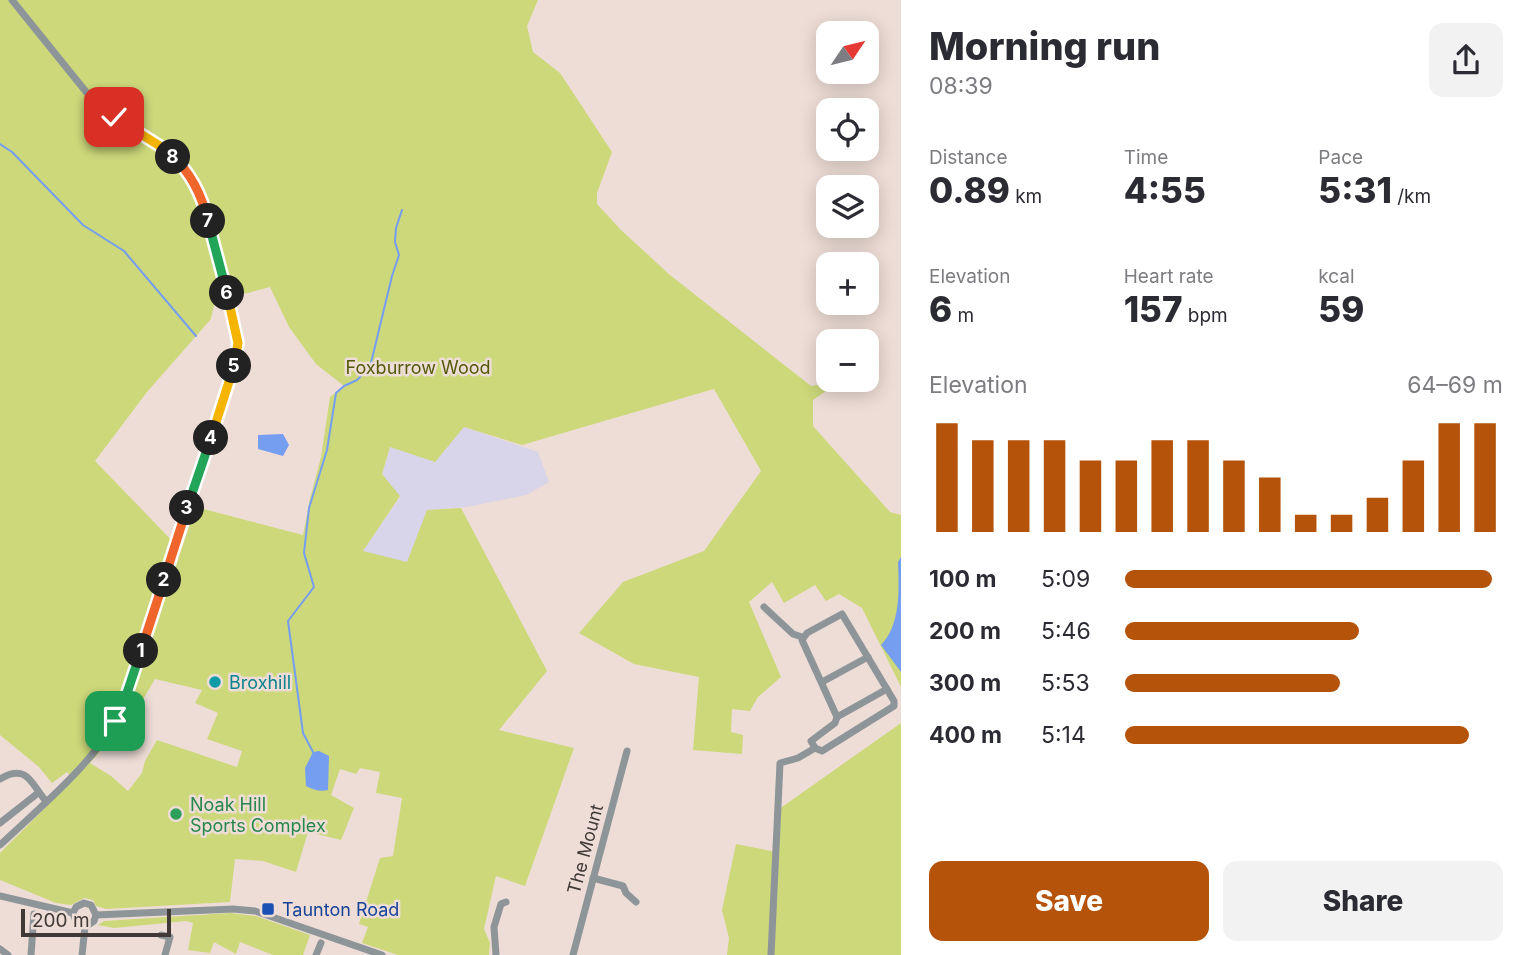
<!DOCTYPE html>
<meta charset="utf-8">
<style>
:root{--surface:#fff;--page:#f2f2f3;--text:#2b2b33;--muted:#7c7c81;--accent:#b45309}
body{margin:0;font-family:Inter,sans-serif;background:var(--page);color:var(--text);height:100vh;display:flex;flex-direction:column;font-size:26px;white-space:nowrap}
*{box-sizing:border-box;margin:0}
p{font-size:23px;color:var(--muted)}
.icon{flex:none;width:38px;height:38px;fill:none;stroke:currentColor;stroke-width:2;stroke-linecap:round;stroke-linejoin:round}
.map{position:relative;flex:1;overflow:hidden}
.side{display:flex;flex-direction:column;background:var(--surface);width:630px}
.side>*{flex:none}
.needle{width:46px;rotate:55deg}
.tools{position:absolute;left:816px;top:21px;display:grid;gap:14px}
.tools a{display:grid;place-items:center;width:63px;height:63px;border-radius:14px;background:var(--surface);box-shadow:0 4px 18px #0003;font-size:35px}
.scale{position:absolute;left:21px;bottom:18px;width:150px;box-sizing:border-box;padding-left:7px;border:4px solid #403937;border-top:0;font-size:19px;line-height:24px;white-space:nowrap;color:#403937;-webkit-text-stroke:5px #eeddd6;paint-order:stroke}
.pin{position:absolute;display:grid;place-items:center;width:60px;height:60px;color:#fff;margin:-30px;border-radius:14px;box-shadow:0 4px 10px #0006}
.km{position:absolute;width:35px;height:35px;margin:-18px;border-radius:50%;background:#222;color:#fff;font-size:19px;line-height:35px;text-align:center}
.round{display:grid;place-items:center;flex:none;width:74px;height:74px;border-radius:14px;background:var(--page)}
.overview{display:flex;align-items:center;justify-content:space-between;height:119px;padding:0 28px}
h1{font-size:38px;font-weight:800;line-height:52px}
.figures{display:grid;grid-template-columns:repeat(3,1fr);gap:10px;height:119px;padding:7px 28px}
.figures div{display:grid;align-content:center}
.figures b{font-size:35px;font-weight:800}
.figures small{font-size:19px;font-weight:400}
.figures p{font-size:19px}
.chart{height:196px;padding:14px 28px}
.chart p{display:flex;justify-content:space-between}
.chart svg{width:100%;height:126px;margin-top:7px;stroke:var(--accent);stroke-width:6}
.button{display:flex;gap:14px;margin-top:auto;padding:14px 28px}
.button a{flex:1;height:80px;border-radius:14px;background:var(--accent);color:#fff;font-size:28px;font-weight:800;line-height:80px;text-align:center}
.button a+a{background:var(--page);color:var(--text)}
ul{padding:0 28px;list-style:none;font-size:23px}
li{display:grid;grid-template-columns:112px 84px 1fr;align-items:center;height:52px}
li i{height:18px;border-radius:9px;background:var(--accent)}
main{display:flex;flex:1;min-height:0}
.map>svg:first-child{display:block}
.industrial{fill:#d8d4e9}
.green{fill:#ccd87a;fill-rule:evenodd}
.water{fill:#759df0}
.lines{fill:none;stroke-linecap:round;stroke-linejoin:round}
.stream{stroke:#759df0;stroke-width:2}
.minor{stroke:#8e9599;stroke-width:7}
.split-1-casing{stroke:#fff;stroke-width:14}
.split-2-casing{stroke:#fff;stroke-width:14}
.split-3-casing{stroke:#fff;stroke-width:14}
.split-4-casing{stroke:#fff;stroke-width:14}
.split-5-casing{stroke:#fff;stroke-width:14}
.split-6-casing{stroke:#fff;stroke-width:14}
.split-7-casing{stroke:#fff;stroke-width:14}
.split-8-casing{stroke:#fff;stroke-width:14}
.split-9-casing{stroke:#fff;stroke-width:14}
.split-1{stroke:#22a559;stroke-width:9}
.split-2{stroke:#f0652b;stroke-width:9}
.split-3{stroke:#f0652b;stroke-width:9}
.split-4{stroke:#22a559;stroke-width:9}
.split-5{stroke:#f5b400;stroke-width:9}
.split-6{stroke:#f5b400;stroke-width:9}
.split-7{stroke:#22a559;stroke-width:9}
.split-8{stroke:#f0652b;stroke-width:9}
.split-9{stroke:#f5b400;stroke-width:9}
.culture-dot{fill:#0f9aa8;stroke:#eeddd6;stroke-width:2.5}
.leisure-dot{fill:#2e9e5b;stroke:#eeddd6;stroke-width:2.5}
.transit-dot{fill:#1a4fb4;stroke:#eeddd6;stroke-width:2.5}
.labels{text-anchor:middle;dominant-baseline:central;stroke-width:5;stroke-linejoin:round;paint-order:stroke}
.park-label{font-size:18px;fill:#535909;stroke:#eeddd6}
.culture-label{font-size:18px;fill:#0d838f;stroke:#eeddd6;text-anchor:start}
.leisure-label{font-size:18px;fill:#27864d;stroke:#eeddd6;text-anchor:start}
.street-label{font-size:18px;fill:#403937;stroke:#eeddd6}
.transit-label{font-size:18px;fill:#164399;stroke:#eeddd6;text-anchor:start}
</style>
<main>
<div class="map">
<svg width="901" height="955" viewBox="0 0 901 955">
<rect width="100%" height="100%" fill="#eeddd6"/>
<path class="industrial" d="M464,427l74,25 11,30 -23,13 -59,12 -39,3 -21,53 -45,-11 38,-55 -18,-23 8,-27z"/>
<g class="green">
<path d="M0,0h538l-11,26 6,26 27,21 52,79 -15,41v11l24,26 49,45 141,111c11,-1 19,-6 31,-6l-29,20v26l77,86 11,3v172l-39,-79 -23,-14 -13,7 -11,-16 -31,18 -12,-21 -23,20 32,75 -23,20 -8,14 -18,-2 -1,23 12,3 -1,19 -49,-4 6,-73 -65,-13 -55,-31 44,-51 81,-31 57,-80 -47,-82 -192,56 -58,-18 -29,35 -45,-15 -8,27 18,22 -37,55 44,11 20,-52 34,-2 86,163 -48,59 75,18 -49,138 -29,-10 -12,53 6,14 -1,12h-91l-36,-12 6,-16 -9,-3 21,-66 13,-2 9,-58 -26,-5 4,-21 -20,-4 -4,6 -16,-5 -9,26 23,13 -13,32 -33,-8 -12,40 -33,-11 -28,-2 -5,43 -124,7 -10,-3 -3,-6 -9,-2 -13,7 -15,-2 -56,-23v-27l74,-74 -7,-7 -15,11 -13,-16 -39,-32zM270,287l19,40 27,37 28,22 -14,11 -9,60 -11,42 -7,36 -107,-28 -15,43 -86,-89 52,-69 64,-73 5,-23 32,-3zM155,679l47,11 -7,13 23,10 -11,26 35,12 -5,16 -80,-27 -12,21 -3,12 -14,18 -17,-15 -21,-13 48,-55z"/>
<path d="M901,723v232h-174l2,-17 -7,-28 14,-66 40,8 2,-37 4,-8z"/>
<path d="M230,913l26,3 54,19 -7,20h-30l-33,-13 -4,12 -22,-12 -4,11 -22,-3 5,-27 -7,-2 -72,7 -16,-3 6,-4z"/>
</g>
<g class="water">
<path d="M283,434l6,11 -6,11 -25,-7v-14z"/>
<path d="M901,557v115l-20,-27c20,-20 18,-56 17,-83z"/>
<path d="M319,751l10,5 -1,34c-8,2 -14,0 -22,-4l-1,-18 8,-16z"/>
</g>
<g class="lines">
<g class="stream">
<path d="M0,144l12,8 71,73 41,26 72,85"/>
<path d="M313,752l-10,-19 -15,-112 26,-34 -10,-34 5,-45 18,-58 9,-57 8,-7 13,-6 13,-13 22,-91 7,-21 -4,-13 1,-14 6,-18"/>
</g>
<g class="minor">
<path d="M764,607l29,27 9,3"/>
<path d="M822,682l46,-25"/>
<path d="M837,717l50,-28"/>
<path d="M815,748l7,3 72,-45v-5l-52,-87 -35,19 -5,7 35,77"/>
<path d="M0,779c28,-17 32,7 46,22"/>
<path d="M0,823l38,-30"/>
<path d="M0,845c32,-30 79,-70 103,-105 9,-14 16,-29 23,-44l103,-313 8,-24 1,-16 -35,-143 -12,-22 -28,-30 -49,-31 -19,-14 -83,-103"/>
<path d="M593,878l30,8 3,7 10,9"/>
<path d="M0,896l73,17"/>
<path d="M73,913l4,11 8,3 9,-6 2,-6"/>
<path d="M73,913l3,-6 8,-4 7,2 5,10"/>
<path d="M96,915l137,-6 22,2 127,44"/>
<path d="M161,935l9,2 -5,18"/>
<path d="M0,949l8,6"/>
<path d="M31,955l3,-41"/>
<path d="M82,955l3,-28"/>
<path d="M316,955l5,-12"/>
<path d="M496,955l-2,-28 7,-23 5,-2"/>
<path d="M573,955l54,-204"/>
<path d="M771,955l9,-192 18,-5 17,-10 -4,-7 24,-18 2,-6"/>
</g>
</g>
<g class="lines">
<g class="split-1-casing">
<path id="split-1" d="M115,721l11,-25 15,-45"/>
</g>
<g class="split-2-casing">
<path id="split-2" d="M141,651l23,-71"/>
</g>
<g class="split-3-casing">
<path id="split-3" d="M164,580l23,-72"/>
</g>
<g class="split-4-casing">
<path id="split-4" d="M187,508l24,-70"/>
</g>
<g class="split-5-casing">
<path id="split-5" d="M211,438l23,-72"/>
</g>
<g class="split-6-casing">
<path id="split-6" d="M227,293l11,50 -4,23"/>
</g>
<g class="split-7-casing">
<path id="split-7" d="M208,221l19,72"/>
</g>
<g class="split-8-casing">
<path id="split-8" d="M173,157c19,17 29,39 35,64"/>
</g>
<g class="split-9-casing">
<path id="split-9" d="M114,117l49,31 10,9"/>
</g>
<use href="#split-1" class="split-1"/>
<use href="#split-2" class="split-2"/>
<use href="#split-3" class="split-3"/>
<use href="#split-4" class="split-4"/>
<use href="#split-5" class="split-5"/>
<use href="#split-6" class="split-6"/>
<use href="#split-7" class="split-7"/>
<use href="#split-8" class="split-8"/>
<use href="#split-9" class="split-9"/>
</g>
<circle class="culture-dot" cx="215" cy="682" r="7"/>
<circle class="leisure-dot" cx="176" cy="814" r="7"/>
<rect class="transit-dot" x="261" y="902" width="14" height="14" rx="3.5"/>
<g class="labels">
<g class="park-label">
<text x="418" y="367">Foxburrow Wood</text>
</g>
<g class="culture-label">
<text x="229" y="682">Broxhill</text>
</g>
<g class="leisure-label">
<text x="190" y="804">Noak Hill<tspan x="190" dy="21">Sports Complex</tspan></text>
</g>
<g class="street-label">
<text transform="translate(585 849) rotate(-75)">The Mount</text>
</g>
<g class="transit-label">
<text x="282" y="909">Taunton Road</text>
</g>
</g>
</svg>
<div class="tools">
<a><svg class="needle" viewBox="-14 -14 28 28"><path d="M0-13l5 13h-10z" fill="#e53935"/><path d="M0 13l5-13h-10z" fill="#7c7c81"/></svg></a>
<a><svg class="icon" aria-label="locate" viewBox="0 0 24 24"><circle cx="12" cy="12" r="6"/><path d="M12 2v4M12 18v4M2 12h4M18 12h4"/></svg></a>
<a><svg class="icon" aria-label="layers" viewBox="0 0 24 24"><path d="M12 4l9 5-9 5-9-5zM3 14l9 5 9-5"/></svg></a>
<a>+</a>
<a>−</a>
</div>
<div class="scale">200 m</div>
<div class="pin" style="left:115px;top:721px;background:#1e9e55"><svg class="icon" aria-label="arrive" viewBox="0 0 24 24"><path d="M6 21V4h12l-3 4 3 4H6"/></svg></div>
<div class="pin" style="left:114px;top:117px;background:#d93025"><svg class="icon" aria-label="check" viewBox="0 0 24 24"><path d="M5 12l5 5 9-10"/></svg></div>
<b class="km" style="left:141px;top:651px">1</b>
<b class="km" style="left:164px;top:580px">2</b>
<b class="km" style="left:187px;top:508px">3</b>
<b class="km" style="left:211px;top:438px">4</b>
<b class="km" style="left:234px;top:366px">5</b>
<b class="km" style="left:227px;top:293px">6</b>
<b class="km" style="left:208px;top:221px">7</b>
<b class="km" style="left:173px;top:157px">8</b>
</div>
<section class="side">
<div class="overview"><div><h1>Morning run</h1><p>08:39</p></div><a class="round"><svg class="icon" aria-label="share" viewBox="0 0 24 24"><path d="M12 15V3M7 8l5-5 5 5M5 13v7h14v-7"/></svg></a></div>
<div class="figures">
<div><p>Distance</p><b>0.89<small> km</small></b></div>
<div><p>Time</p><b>4:55</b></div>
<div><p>Pace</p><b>5:31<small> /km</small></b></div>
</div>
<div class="figures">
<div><p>Elevation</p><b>6<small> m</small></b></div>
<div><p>Heart rate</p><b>157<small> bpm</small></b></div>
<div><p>kcal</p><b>59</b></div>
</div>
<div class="chart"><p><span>Elevation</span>64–69 m</p>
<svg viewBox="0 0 160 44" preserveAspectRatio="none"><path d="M5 44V6M15 44V12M25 44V12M35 44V12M45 44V19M55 44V19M65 44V12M75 44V12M85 44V19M95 44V25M105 44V38M115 44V38M125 44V32M135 44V19M145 44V6M155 44V6"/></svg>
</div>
<ul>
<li><b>100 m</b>5:09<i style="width:97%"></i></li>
<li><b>200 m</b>5:46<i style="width:62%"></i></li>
<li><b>300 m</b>5:53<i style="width:57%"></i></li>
<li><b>400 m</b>5:14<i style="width:91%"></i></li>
</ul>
<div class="button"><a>Save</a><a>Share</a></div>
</section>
</main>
